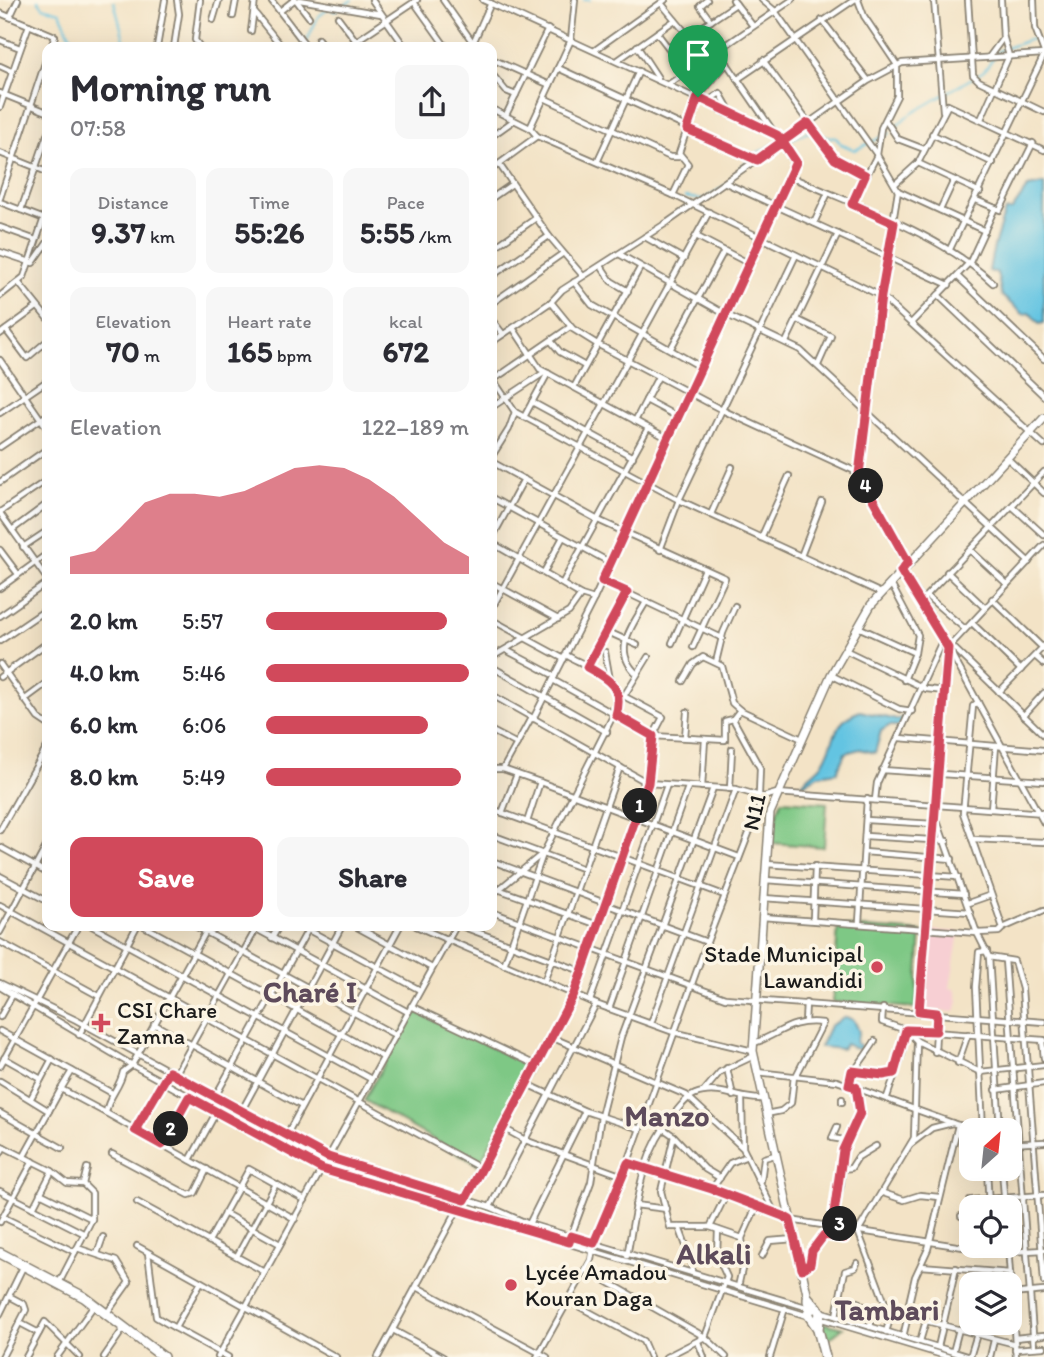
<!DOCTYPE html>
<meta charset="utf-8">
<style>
:root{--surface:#fff;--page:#f7f7f7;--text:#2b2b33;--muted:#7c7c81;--accent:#d1495b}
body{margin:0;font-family:Itim,sans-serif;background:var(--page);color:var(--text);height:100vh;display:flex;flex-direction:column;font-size:26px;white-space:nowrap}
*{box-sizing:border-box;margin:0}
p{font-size:23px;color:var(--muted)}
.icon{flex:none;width:38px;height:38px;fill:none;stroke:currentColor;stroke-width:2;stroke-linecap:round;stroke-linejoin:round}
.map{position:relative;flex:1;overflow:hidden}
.sheet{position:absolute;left:42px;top:42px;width:455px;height:889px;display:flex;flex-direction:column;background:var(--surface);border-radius:14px;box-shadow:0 7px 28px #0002}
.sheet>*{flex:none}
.needle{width:46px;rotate:27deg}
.fabs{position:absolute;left:959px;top:1118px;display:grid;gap:14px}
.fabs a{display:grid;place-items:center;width:63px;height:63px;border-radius:14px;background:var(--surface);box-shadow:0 7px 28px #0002;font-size:35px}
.pin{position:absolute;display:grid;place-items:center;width:60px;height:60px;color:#fff;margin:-72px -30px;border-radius:50% 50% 50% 0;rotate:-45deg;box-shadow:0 0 7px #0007}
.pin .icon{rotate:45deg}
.km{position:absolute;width:35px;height:35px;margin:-18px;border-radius:50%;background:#222;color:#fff;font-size:19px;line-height:35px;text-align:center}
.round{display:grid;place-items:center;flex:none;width:74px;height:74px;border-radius:14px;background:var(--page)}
.overview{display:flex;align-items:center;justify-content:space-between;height:119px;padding:0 28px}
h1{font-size:38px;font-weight:700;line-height:52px}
.stats{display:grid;grid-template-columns:repeat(3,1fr);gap:10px;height:119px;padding:7px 28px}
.stats div{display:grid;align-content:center;border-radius:14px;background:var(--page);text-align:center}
.stats b{font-size:30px;font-weight:700}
.stats small{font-size:19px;font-weight:400}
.stats p{font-size:19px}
.chart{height:196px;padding:14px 28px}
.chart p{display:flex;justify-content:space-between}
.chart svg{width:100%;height:126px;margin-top:7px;fill:var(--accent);opacity:.7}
.button{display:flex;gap:14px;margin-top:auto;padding:14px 28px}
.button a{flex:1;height:80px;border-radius:14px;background:var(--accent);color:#fff;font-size:28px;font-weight:700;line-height:80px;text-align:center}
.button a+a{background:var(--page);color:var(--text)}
ul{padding:0 28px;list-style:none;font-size:23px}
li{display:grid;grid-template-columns:112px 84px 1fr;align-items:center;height:52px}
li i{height:18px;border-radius:9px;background:var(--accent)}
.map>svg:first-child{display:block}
.built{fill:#f7cfd3}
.green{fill:#7ec885;stroke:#4d7250;stroke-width:2}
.water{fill:#64c4e2;stroke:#40707f;stroke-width:2}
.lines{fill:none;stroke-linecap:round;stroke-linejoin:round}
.stream{stroke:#64c4e2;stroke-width:2}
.minor-casing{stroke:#888071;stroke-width:8}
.major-casing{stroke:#888071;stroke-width:10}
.highway-casing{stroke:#888071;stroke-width:12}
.minor{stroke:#fff;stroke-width:4.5}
.major{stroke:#fff;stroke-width:7}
.highway{stroke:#fff;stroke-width:9}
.route-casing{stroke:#fff;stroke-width:14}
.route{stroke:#d1495b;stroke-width:9}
.poi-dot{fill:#d1495b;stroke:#fcf5e5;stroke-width:2.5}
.labels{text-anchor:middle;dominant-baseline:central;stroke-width:7;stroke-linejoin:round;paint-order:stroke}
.street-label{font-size:23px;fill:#1c1c1c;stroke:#fcf5e5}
.poi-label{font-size:23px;fill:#1c1c1c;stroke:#fcf5e5;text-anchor:start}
.district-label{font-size:30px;font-weight:bold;fill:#5e4b5b;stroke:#fcf5e5}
</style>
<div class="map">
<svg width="1044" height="1357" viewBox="0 0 1044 1357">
<rect width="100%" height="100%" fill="#fcf5e5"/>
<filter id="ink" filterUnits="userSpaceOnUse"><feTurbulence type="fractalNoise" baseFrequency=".0143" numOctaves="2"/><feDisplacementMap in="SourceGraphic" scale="14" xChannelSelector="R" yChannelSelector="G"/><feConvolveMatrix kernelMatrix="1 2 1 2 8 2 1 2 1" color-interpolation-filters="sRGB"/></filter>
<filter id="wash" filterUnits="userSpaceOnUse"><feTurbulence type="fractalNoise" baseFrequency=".00686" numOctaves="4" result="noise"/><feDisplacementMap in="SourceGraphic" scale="28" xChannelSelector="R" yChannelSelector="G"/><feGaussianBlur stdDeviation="1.57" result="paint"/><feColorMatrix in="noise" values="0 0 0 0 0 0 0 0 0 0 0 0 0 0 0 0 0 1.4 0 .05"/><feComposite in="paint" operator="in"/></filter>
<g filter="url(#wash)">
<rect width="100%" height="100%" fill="#f3e3c6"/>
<path class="built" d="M928,930l31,2 -9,56 5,1 3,12 -3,11 -33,-2z"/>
<g class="green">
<path d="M782,800l45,3 -3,44 -52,-4 2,-23z"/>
<path d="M838,926l83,6 -5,76 -83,-6z"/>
<path d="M414,1011l117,55 -52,99 -115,-65z"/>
<path d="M819,1322l24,6 -19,15z"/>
</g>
<g class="water">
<path d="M1044,184v139l-5,1 -9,-11 -7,1 -21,-18 -5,-23 -8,-2c3,-21 9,-39 16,-60l7,-1 16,-23z"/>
<path d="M860,711l37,9 10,-5 -8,11h-10l-8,5 -6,22 -15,-4 -15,4 -8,19 -19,3 -21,13c7,-9 19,-16 25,-24 15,-23 8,-41 38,-53z"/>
<path d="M846,1017l8,3 5,11 -3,12 5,3 -2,4 -14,-6 -3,5 -22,-2 10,-21z"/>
</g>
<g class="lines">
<g class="stream">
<path d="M38,0l5,7 17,5 10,23 18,10 16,-4 17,6"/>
<path d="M558,0h5"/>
<path d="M584,0h6"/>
<path d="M114,2l12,45"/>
<path d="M343,6l9,-6"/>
<path d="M304,47l14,-30 11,-9 5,3 4,-2"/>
<path d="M894,129l12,-12 78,-46 14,-20 36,-13"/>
<path d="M821,135l15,3 5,6 14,6 35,-17"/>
<path d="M788,140l20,-8 7,2"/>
<path d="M753,155l26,-13"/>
<path d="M741,168l8,-9"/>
<path d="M686,197l18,3 22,-15"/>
</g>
</g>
</g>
<g filter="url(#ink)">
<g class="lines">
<g class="minor-casing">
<g id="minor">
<path d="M200,0l-5,40 5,7"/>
<path d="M271,0l33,43"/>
<path d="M296,0l13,17"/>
<path d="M300,0l81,14"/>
<path d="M372,0l33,47"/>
<path d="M443,0l33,47"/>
<path d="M483,0l293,135"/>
<path d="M707,0l-7,6 11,15"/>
<path d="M733,0l20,26"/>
<path d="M762,0l13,11 102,144 21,36 -17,105 -22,178 48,88"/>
<path d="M934,0l9,111"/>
<path d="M968,0l5,75 6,6 65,31"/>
<path d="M1034,0l1,28 9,24"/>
<path d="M414,2l32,45"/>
<path d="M661,3l45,54"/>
<path d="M280,11l14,-11"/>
<path d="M254,12l28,35"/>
<path d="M0,13l55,23 -4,11"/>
<path d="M233,16l3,-16"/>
<path d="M10,17l8,-17"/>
<path d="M338,17l18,24"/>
<path d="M213,20l6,-20"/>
<path d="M822,20l46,60"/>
<path d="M251,31l4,-31"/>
<path d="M657,33l30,39"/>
<path d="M690,35l46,-31"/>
<path d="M318,39l6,8"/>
<path d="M0,40l20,8"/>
<path d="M473,43l18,-40"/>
<path d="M637,46l21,32"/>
<path d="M157,47l8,-47"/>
<path d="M174,47l5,-33 -2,-14"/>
<path d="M271,47l7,-5"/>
<path d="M347,47l70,-47"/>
<path d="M396,47l6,-4"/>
<path d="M595,50l70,-50"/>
<path d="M989,57l14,-19 -2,-38"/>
<path d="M492,59l58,26"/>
<path d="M618,60l57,-40"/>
<path d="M763,60l72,99 30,16"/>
<path d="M0,66l11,5"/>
<path d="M558,68l199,92"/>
<path d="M492,74l14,17 10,4"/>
<path d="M738,79l116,-79"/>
<path d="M669,84l123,-84"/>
<path d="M0,93l47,19"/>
<path d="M544,98l126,59h11"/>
<path d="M707,102l13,-9 8,14 -2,6"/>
<path d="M0,107l29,-82"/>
<path d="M492,109l38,19 7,8 136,59 208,101 163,149"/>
<path d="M506,115l42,-86"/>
<path d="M981,119l28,-63 -6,-21"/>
<path d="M886,121l12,18 26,10"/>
<path d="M530,128l41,-88 4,-40"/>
<path d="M932,134l61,29"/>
<path d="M492,136l21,-15"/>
<path d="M0,153l47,19"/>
<path d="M598,160l41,-89"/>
<path d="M918,163l62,29"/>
<path d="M499,164l50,72 34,40"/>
<path d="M492,169l45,-33"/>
<path d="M789,176c67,30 151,57 204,107"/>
<path d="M726,183l223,102"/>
<path d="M895,184l23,-21 30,-58 96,45"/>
<path d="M898,191l87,40"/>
<path d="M673,195l15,-31 -9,-11 19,-56 29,-34"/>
<path d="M0,198l47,-141"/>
<path d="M492,198l20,-14"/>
<path d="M976,200l24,10 33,-67"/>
<path d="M0,202l47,18"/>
<path d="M852,204l25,-49 4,-27 16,-32v-31l-33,-49 -6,-16"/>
<path d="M21,210l26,-75"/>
<path d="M940,210l14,-30"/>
<path d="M814,223l14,-30"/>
<path d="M0,227l36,13"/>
<path d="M696,236l52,27"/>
<path d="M645,237l39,22"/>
<path d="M492,249l44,-31"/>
<path d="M949,251l95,-196"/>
<path d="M0,252l33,11 14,-20"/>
<path d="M619,254l106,60 75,36 229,212"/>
<path d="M601,266l10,15 17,10"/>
<path d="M492,276l57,-40"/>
<path d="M957,276l87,83"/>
<path d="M18,282l29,36"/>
<path d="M574,282l18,23 107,61"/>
<path d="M938,295l106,101"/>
<path d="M0,296l24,-19 23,-68"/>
<path d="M551,302l22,27 24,15 125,66 137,63"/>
<path d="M492,303l70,-49"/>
<path d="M796,319l35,17 -13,29"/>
<path d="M492,320l11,14"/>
<path d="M912,322l58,-60 25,-54"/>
<path d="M513,328l27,41 127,69"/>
<path d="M6,330l21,28 20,-17"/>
<path d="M0,334l37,-27"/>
<path d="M551,341l9,11 25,14"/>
<path d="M492,342l59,-40 11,-12 106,-68 200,-141 34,-18 142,-9"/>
<path d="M786,342l52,-108"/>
<path d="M671,348l53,-97"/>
<path d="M0,360l47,68"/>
<path d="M492,378l23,34 164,88 202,93"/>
<path d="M493,380l77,-53"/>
<path d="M574,387l66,-119"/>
<path d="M646,400l30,16"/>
<path d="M532,402l101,55"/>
<path d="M492,407l53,-35"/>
<path d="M0,413l47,-32"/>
<path d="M524,417l24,-44"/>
<path d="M635,421l23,-44"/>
<path d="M0,447l47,-32"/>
<path d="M492,456l17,-27 6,-17"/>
<path d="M1007,458l37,35"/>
<path d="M492,462l106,58 127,58 -32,69"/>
<path d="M0,482l47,-33"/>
<path d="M492,498l119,65"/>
<path d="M1012,506l32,29"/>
<path d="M0,512l47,-32"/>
<path d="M0,513l47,66"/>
<path d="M711,514l21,-47"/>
<path d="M12,530l35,-26"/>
<path d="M492,538l32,-59"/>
<path d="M761,538l28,-62"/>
<path d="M492,543l89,52 13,4"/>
<path d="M23,547l24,-16"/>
<path d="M0,550l18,24"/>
<path d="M660,550l19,-50 117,-245"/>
<path d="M970,550l37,34"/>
<path d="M801,556l21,-54"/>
<path d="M902,571l20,29 122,223"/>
<path d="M544,572l19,-35"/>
<path d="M947,572l37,35"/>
<path d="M602,581l120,57"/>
<path d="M563,582l85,-154"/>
<path d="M492,583l66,36"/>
<path d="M891,584l27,51 -3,18"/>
<path d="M0,588l47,-34"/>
<path d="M928,597l37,32"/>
<path d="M992,599l52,50"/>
<path d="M922,600l122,-128"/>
<path d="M492,608l217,-396"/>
<path d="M0,616l47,-33"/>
<path d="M492,620l72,39"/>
<path d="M972,623l49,47"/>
<path d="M858,627l57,26 -11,27"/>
<path d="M606,631l31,14"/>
<path d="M0,641l47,-32"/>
<path d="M672,643l33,-74"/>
<path d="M951,645l93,90"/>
<path d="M506,650l49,26"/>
<path d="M845,650l81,39 19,2"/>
<path d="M605,652l5,28"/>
<path d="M1035,656l9,8"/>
<path d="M492,657l77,-45 12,-17"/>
<path d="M716,662l7,-29 12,-27"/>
<path d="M0,664l38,54 9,6"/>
<path d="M492,667l53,30"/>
<path d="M587,667l40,-75"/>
<path d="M637,674c-26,-24 -5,-47 9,-72"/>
<path d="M831,675l68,34 13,2"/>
<path d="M0,677l47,-34"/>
<path d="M553,680l100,56 72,4v-19l8,-2 7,-9 -8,-7 -10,-37 -19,-9 -10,7 -10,17"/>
<path d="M999,692l44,-45"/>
<path d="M492,695l156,88 88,6 27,8"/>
<path d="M624,696l24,-39"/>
<path d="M545,697l62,35"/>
<path d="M24,700l23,-17"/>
<path d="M740,710l62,29"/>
<path d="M1023,716l21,-23"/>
<path d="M533,719l61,-120 201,-436 -78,-114"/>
<path d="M733,719l27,49 -1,26"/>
<path d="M492,731l25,13"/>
<path d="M685,737l2,-25"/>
<path d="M899,738l145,12"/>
<path d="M492,769h11l37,13 199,75"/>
<path d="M503,769l28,-51"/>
<path d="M882,770l162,11"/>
<path d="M702,787l3,-48"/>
<path d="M730,789l2,-40"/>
<path d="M875,800l2,-17 66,-144"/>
<path d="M492,809l232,86"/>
<path d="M991,809l5,-63"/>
<path d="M502,813l15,-39"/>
<path d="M935,815l42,118 12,24 11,173"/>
<path d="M866,820l68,4"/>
<path d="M527,822l13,-40"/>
<path d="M0,830l47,-83"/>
<path d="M492,835l92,34"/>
<path d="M865,836l82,5"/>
<path d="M972,839l72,3"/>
<path d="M0,847l47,26"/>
<path d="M864,852l88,7"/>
<path d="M492,861l113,42"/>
<path d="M766,864l192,13"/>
<path d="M0,876l47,25"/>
<path d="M765,880l199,14"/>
<path d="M492,887l106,38"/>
<path d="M492,895l50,-41"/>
<path d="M763,898l207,14"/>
<path d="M968,903l23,-8"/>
<path d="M605,904l102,38"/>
<path d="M0,905l482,264"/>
<path d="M492,912l233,86 319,24"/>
<path d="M762,917l215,16 22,-1 4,-4 -40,-115 10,-107 5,-4"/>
<path d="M813,919l2,-53"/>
<path d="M859,922l8,-123"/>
<path d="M92,926l279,153"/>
<path d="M144,926l239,131"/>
<path d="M195,926l200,109"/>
<path d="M209,926l-77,139 -9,7c-3,16 -15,24 -17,41l189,106"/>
<path d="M251,926l157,86"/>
<path d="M301,926l119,64"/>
<path d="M355,926l77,42"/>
<path d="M416,926l180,78 77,28 80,19"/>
<path d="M461,926l120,45"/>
<path d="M1003,928l41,-18"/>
<path d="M0,932l47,-87"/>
<path d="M272,938l7,-12"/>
<path d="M0,942l99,54"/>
<path d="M989,957l25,4 8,28 22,293"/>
<path d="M1005,960l29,387"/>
<path d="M504,965l39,-111 76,-150c0,-28 -32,-37 -53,-49"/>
<path d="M544,982l76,-215"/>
<path d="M0,983l76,37 243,133 171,54 39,17 280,84"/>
<path d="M0,987l132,78 190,104 486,147"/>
<path d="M590,1001l77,-216"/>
<path d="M411,1006l125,59"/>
<path d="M883,1008l-1,14 24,8 11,11 -3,97 -56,93 30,80"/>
<path d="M609,1009l79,-222"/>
<path d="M919,1011l29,-363 96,-103"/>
<path d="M0,1017l13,-23"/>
<path d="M805,1022l1,-19"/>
<path d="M651,1023l85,-234"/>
<path d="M154,1024l148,82"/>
<path d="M0,1031l112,62"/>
<path d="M79,1035l58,-109"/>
<path d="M551,1037l135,58 57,53 31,64"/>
<path d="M1042,1040l2,18"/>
<path d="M917,1041l63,31 64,-7"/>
<path d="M754,1043c27,-9 35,-24 69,-20l-27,53"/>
<path d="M935,1052l2,-39"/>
<path d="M4,1058l37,21"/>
<path d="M958,1063l10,-29"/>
<path d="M0,1066l78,-140"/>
<path d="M727,1068l6,28"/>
<path d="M852,1071l31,4 12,-2"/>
<path d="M757,1072l80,9 121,44 27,5"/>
<path d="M175,1075l81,-146"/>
<path d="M0,1081l49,30"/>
<path d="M527,1084l58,27 55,18"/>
<path d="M849,1085c5,-18 16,-27 26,-44"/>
<path d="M61,1089l11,-18"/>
<path d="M996,1090l48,-7"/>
<path d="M704,1091l16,-19 34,-16"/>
<path d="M215,1097l95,-171"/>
<path d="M887,1097l15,-43 4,-24 138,10"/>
<path d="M31,1098l21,-39"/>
<path d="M742,1099l1,48"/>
<path d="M842,1102v-3"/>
<path d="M241,1112l101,-186"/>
<path d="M0,1113l62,35"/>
<path d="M766,1114l15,-3 10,-8 3,-27"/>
<path d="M661,1127l13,9 -13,55 9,36h9l12,32 1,14"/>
<path d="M837,1127l-5,11 12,2 -1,10"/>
<path d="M503,1128l22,12 98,36"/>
<path d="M135,1130l34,-58"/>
<path d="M983,1130l-7,-143 3,-35 8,-1"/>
<path d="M286,1136l114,-210"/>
<path d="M674,1136l31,33 15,9"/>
<path d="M911,1144l21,-16 20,-5"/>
<path d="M1010,1144l34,-2"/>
<path d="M0,1145l52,26 15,12 16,1 9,9v26l-33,64"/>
<path d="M162,1145l27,-48"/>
<path d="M0,1154l4,-7"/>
<path d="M112,1154l77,41 6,-2 12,-24"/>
<path d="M24,1156l37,-67 45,24"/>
<path d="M190,1160l27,-49"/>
<path d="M628,1163l84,26 78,31 186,29 32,3 36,-2"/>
<path d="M842,1169l9,-1 7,-11 18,-11"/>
<path d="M987,1169l2,39"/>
<path d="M1002,1169l3,39"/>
<path d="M761,1181l3,-23 11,-3"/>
<path d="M83,1184l4,-16"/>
<path d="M712,1189l18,-26 17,-7"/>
<path d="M0,1191l85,43"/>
<path d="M40,1193l52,26"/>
<path d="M883,1193l21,7 16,-5 19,2"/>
<path d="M970,1200l74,-5"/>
<path d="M137,1202l128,70"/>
<path d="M635,1205l32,4"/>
<path d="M490,1207l106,-203"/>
<path d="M33,1208l19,-37"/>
<path d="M224,1213l56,31"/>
<path d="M961,1216h10"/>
<path d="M3,1217l72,35"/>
<path d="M0,1222l33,-61"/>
<path d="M529,1224l56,-113"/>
<path d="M679,1227h31l16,-32"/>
<path d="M710,1227l32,11"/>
<path d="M840,1228l-6,-18 7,-25 2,-35 17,-37 -4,-26"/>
<path d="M571,1236l20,-54 10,-66 20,-79 92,-249"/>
<path d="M209,1241l40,-72 56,31"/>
<path d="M137,1246l199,111"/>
<path d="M1008,1246l8,111"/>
<path d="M77,1248l39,13 13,21 -22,31"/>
<path d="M148,1253l8,64 19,11"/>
<path d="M97,1254l6,-17"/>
<path d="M237,1256l39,-72"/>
<path d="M627,1256c10,-52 12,-100 47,-142 9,-11 15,-20 29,-22 19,-4 40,8 59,7"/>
<path d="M762,1256l8,-15 24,-2"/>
<path d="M921,1266l89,7"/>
<path d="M802,1269l8,-6 2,-12 12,-16 20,3 4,-9"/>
<path d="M587,1270l118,67 21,20"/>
<path d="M201,1282l-26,46 53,29"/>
<path d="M417,1287l130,70"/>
<path d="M738,1287l6,-27 -2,-22 15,-33"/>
<path d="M1011,1294l33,-3"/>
<path d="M840,1297l34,13 14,1 127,33"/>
<path d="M569,1301l74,40 7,16"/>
<path d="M819,1311l151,46 7,-23"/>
<path d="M0,1314l23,-47"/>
<path d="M836,1316l9,-45 10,-3 2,-5"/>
<path d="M906,1316l9,-39 13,-28 30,-124"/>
<path d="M819,1318l130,39"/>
<path d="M853,1322l5,-20"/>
<path d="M20,1323l19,10"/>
<path d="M870,1327l4,-17"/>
<path d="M393,1330l50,27"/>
<path d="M886,1332l6,-20"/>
<path d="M903,1337l5,-21"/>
<path d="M1015,1338l29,-3"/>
<path d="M920,1341l6,-20"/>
<path d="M698,1342l6,15"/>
<path d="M938,1347l18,-79"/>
<path d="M1015,1349l29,-2"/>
<path d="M953,1352l6,-23"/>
<path d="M2,1357l24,-47 -2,-6 -15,-8"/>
<path d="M26,1357l19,-35 35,35"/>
<path d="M57,1357l36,-50"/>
<path d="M104,1357l20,-29"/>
<path d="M218,1357l238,-431"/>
<path d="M378,1357l196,-363 74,-211 5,-47 10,-19 -45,-24"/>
<path d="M537,1357l54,-97 3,-17 29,-67 84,-234 56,-145 14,-4 267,20"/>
<path d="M666,1357l39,-20 22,-60 -10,-22 1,-25"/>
<path d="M770,1357l15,-49"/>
<path d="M990,1357l4,-17"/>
</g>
</g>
<g class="major-casing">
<path id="major" d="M808,1298l-55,-247 17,-238 61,-138 40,-70 173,-187"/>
</g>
<g class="highway-casing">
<g id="highway">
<path d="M0,1253l84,44 79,60"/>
<path d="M808,1298l12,14 -2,17 7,28"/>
<path d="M808,1301l3,7 -3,6 9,13"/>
</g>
</g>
<use href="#minor" class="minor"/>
<use href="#major" class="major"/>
<use href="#highway" class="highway"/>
</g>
</g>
<g class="lines" filter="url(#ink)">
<g class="route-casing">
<path id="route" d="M698,97l79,38 5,6 14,21 -194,419 25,11 -40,75c22,12 37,21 29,48l37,21 -5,47 -74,211 -109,206 -137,-43 -159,-85 -34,58 27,15 27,-48 133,72 247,73 2,-6 23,7 34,-80 84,26 71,27 7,4 12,49 8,-5 2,-13 12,-16 20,3 4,-9 -8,-1v-7l-6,-8 9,-63 17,-37 -4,-26 -7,-2 3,-14 31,4 11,-2 12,-43 30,1 1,-18 -18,-2 29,-363 -47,-77 7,-9 -49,-88 22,-178 13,-73 -42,-19 13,-29 -30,-16 -27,-36 -51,37 -70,-31 11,-32"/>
</g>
<use href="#route" class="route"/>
</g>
<g class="poi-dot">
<circle cx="877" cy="967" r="7"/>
<path d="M97.5 1012.5h7v7h7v7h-7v7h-7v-7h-7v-7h7z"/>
<circle cx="511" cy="1285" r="7"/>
</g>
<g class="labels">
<g class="street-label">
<text transform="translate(754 812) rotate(-77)">N11</text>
</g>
<g class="poi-label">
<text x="863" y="954" text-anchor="end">Stade Municipal<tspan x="863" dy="26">Lawandidi</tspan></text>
<text x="117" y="1010">CSI Chare<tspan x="117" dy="26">Zamna</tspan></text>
<text x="525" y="1272">Lycée Amadou<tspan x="525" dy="26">Kouran Daga</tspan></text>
</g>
<g class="district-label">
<text x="310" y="991">Charé I</text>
<text x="667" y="1115">Manzo</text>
<text x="714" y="1253">Alkali</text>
<text x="887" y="1309">Tambari</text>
</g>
</g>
</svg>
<div class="fabs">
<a><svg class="needle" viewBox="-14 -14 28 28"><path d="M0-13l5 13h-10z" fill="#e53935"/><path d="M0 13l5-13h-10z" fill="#7c7c81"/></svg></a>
<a><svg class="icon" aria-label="locate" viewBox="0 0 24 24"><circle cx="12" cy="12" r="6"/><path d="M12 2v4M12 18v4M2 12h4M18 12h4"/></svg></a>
<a><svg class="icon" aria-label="layers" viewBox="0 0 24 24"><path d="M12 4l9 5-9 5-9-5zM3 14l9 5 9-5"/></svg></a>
</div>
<div class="pin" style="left:698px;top:97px;background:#1e9e55"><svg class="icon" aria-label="arrive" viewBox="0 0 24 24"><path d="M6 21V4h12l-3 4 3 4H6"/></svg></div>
<b class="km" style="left:640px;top:806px">1</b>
<b class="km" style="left:171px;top:1129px">2</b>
<b class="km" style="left:840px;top:1224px">3</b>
<b class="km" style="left:866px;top:486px">4</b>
<section class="sheet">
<div class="overview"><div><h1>Morning run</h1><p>07:58</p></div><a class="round"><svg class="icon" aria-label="share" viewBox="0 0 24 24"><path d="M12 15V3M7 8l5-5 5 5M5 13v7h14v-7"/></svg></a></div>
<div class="stats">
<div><p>Distance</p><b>9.37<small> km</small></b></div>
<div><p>Time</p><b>55:26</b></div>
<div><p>Pace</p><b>5:55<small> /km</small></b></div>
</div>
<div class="stats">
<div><p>Elevation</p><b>70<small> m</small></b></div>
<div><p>Heart rate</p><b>165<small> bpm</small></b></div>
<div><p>kcal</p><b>672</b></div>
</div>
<div class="chart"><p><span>Elevation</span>122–189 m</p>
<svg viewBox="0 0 160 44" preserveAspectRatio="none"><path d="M0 44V38L10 36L20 28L30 19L40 16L50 16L60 17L70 15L80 11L90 7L100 6L110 7L120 11L130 17L140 25L150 33L160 38V44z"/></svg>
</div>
<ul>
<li><b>2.0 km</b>5:57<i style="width:89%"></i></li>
<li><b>4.0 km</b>5:46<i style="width:100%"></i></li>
<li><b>6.0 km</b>6:06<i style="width:80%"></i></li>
<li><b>8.0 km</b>5:49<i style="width:96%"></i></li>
</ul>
<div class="button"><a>Save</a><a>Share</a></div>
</section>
</div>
